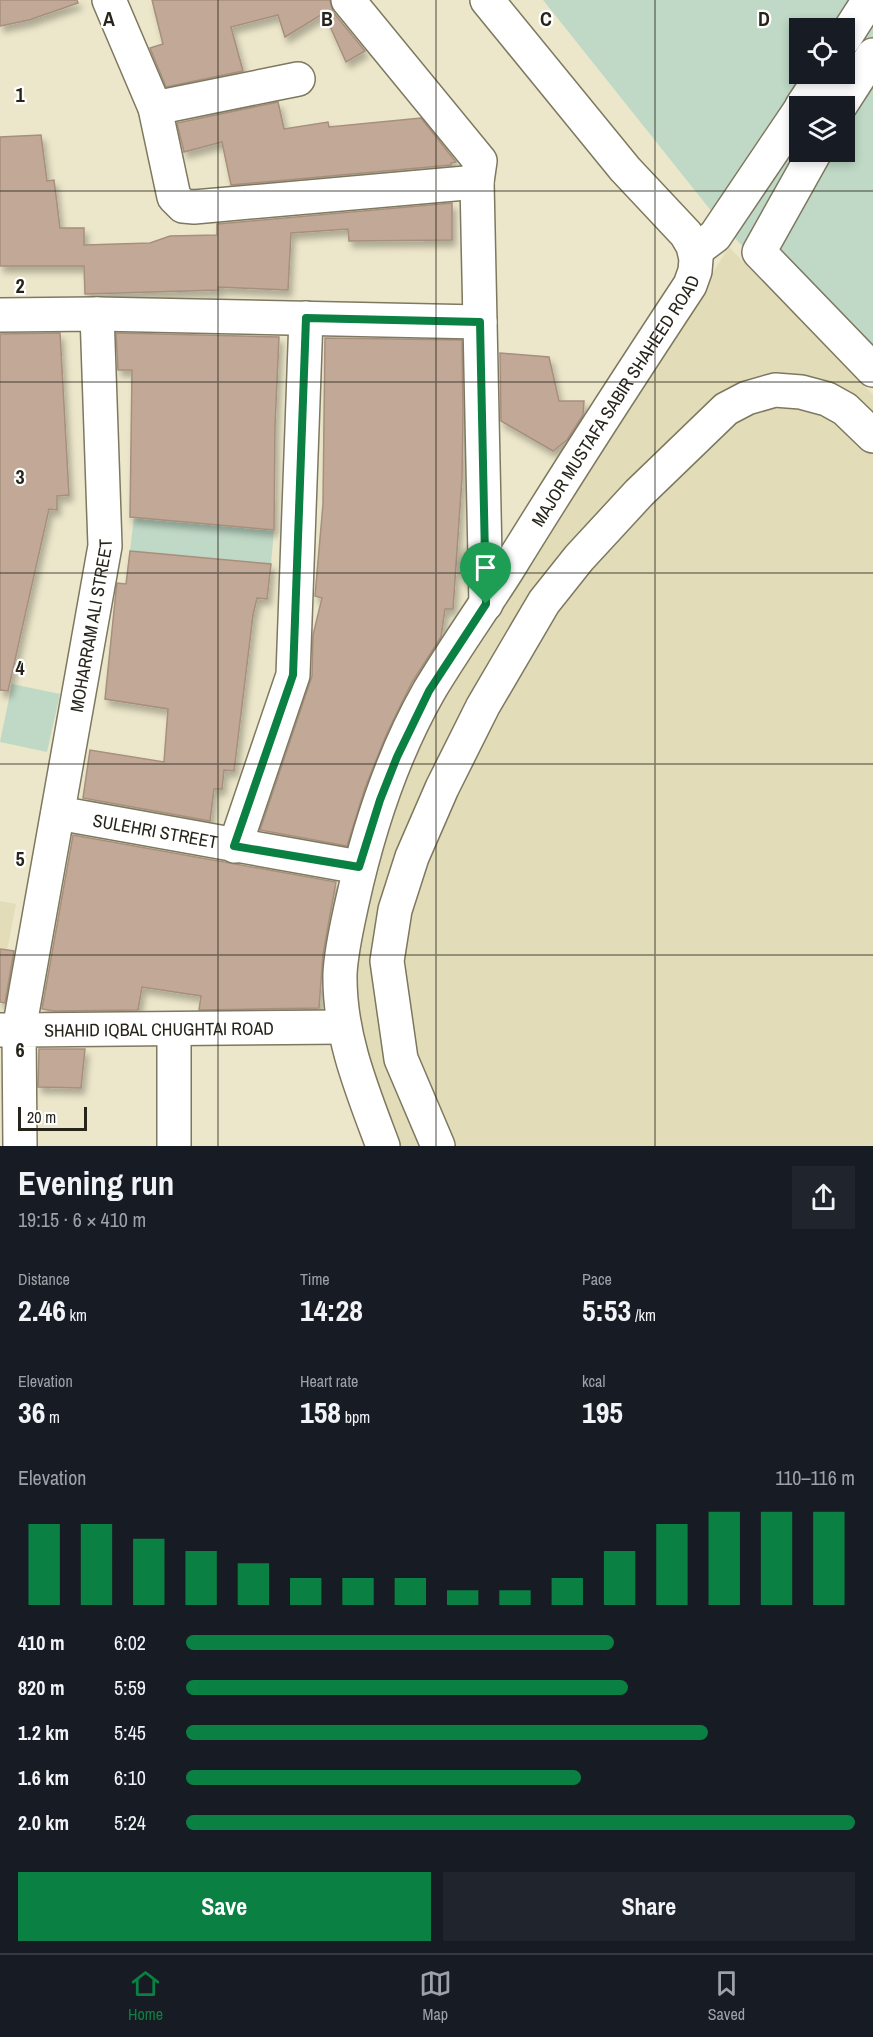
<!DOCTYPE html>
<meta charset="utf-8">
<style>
:root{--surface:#171b24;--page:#20242c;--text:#f1f3f6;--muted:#9ea1a6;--line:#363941;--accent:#0b8043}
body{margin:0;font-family:"Archivo Narrow",sans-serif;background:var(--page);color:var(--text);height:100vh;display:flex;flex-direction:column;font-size:22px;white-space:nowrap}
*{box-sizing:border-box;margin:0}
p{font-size:20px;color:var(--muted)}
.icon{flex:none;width:33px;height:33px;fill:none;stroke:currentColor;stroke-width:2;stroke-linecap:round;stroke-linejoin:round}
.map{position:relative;height:1146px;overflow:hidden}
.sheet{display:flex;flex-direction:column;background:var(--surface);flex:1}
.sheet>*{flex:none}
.controls{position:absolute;left:789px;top:18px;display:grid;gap:12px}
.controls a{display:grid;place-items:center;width:66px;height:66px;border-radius:0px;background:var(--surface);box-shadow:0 3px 9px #0003;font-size:30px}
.scale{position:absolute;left:18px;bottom:15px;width:69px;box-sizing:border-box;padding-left:6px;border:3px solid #27251b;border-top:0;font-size:16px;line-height:21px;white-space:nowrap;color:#27251b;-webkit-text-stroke:4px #fff;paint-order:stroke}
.pin{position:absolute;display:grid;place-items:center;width:51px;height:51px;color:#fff;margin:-62px -26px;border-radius:50% 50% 50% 0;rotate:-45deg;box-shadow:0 0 6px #0007}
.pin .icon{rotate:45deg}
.round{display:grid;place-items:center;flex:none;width:63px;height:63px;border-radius:0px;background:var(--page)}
.summary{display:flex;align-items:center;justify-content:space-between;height:102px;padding:0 18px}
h1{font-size:33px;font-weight:700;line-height:45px}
.metrics{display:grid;grid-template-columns:repeat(3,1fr);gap:9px;height:102px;padding:6px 18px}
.metrics div{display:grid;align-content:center}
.metrics b{font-size:30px;font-weight:700}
.metrics small{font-size:16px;font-weight:400}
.metrics p{font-size:16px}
.chart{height:168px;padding:12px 18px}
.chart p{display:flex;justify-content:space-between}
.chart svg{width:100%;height:108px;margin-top:6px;stroke:var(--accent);stroke-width:6}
.action{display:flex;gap:12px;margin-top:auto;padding:12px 18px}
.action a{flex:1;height:69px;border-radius:0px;background:var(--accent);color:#fff;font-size:24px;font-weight:700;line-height:69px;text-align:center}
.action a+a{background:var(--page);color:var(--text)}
ul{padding:0 18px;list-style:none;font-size:20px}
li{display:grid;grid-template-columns:96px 72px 1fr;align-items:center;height:45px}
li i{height:15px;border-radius:8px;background:var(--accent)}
.menu{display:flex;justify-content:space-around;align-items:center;height:84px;border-top:2px solid var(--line);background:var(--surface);font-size:16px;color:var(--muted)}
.menu a{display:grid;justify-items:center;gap:3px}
.menu .active{color:var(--accent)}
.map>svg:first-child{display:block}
.built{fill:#e2dcb8}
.green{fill:#bfd9c6;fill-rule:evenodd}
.building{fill:#c2a897;stroke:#a78f7e;stroke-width:1.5;filter:url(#shadow)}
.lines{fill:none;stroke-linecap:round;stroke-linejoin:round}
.minor-casing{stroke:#7d785f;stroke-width:36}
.minor{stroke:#fff;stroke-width:33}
.route-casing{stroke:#fff;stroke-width:12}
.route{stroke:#0b8043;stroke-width:8}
.grid{fill:none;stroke:#27251b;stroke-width:1.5;stroke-opacity:0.55}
.labels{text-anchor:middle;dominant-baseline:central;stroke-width:4.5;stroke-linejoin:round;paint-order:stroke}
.street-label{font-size:18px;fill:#27251b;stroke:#fff}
.grid-label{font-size:20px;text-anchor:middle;font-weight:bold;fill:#27251b;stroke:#fff;stroke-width:4.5;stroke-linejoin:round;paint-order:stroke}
</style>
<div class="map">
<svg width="873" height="1146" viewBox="0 0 873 1146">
<defs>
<filter id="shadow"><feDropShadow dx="3.5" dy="6" stdDeviation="3" flood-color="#0004"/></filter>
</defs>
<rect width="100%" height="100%" fill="#ece7ca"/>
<g class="built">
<path d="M729,247l144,148v751h-473l-48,-119 10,-126 50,-152z"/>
<path d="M0,901l16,3 -9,46 -7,-1z"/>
</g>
<g class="green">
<path d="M543,0h330v380l-149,-153zM800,28h44v46h-44zM800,106h44v46h-44z"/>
<path d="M134,517l140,13 -3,34 -141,-13z"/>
<path d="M12,684l48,10 -13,58 -47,-10z"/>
</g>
<g class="building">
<path d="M0,0h77l1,3 -49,17 -29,6z"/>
<path d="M152,0h178l3,12 32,39 -19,11 -22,-49 -39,24 -7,-22 -47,12 12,44 -77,16 -16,-39 13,-4z"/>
<path d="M278,102l6,27 44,-7 1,5 92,-9 35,44 -5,1v2l-220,20 -9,-43 -38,10 -7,-29z"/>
<path d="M41,135l6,46 7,-1 6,48h24v17l66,-2 20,-7 47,-1v-11l235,-21v37l-103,1 -1,-12 -57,4 -3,57 -70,-3 1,3 -134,4 -1,-28h-84v-129z"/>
<path d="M60,333l9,162 -12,1v14l-8,-1 -41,182 -8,-1v-356z"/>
<path d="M116,333l163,4 -4,88 -1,105 -144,-13 2,-147h-14z"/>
<path d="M325,338l137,2 1,74 -1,64 -9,131h-8l-4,28 -29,45 -25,51 -22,55 -18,58 -87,-16 52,-154 1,-41 9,-37 -7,-2 8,-92z"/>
<path d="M500,353l49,4 10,44h25l-1,14 -16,25 -14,11 -52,-30z"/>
<path d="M130,551l141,13 -4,35 -10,-1 -4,17 -19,156 -10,-1 -2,19h-8l-4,32 -127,-23 7,-48 74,12 4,-53 -63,-10 11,-108 1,-8 9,1z"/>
<path d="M73,835l263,47 -13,72 -4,54 -120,2 2,-14 -59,-9 -4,23 -83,1 -13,-2z"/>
<path d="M0,949l14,2 -9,52 -5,-1z"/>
<path d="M39,1049h46l-4,39 -43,-1z"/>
</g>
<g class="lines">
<g class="minor-casing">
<g id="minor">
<path d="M109,0l46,108 19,89 9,9 11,1 283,-25"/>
<path d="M348,0l132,161 -3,21 9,422"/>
<path d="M844,39l25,-39"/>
<path d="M802,106l21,-32"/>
<path d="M840,106l33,-51"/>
<path d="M155,108l143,-29"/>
<path d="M815,152l-56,100 114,118"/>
<path d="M695,251l20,-15 85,-126"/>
<path d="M0,315l97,-1 383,8"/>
<path id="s1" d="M58,813l301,54"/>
<path d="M235,846l58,-171 13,-357"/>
<path id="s2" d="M0,1030h19l86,-484 -8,-232"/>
<path id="s3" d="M20,1146l-1,-116 325,-3"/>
<path d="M174,1146v-116"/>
<path id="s4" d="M383,1146c-21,-56 -44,-111 -43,-172 1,-23 7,-48 12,-71 16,-73 40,-147 77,-212 25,-42 53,-81 79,-122 59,-96 120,-190 182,-284l5,-14 1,-12 -3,-13 -7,-12 -61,-65 -138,-169"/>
<path d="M438,1146l-37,-87 -14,-98 8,-51 17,-53 30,-69 41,-82 61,-104 35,-44 60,-65 87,-84 21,-11 28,-8 26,2 26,7 18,10 28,27"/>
</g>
</g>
<use href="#minor" class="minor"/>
</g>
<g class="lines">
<g class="route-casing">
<path id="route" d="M306,318l174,4 6,282 -57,87 -32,66 -17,43 -21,67 -125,-21 59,-171z"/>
</g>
<use href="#route" class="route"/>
</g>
<path class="grid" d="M218,0v1146M436,0v1146M655,0v1146M0,191h873M0,382h873M0,573h873M0,764h873M0,955h873"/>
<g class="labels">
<g class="street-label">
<text stroke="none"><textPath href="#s4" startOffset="822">MAJOR MUSTAFA SABIR SHAHEED ROAD</textPath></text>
<text stroke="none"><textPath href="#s2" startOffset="430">MOHARRAM ALI STREET</textPath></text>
<text stroke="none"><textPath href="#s1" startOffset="99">SULEHRI STREET</textPath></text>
<text stroke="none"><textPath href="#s3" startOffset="256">SHAHID IQBAL CHUGHTAI ROAD</textPath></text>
</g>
</g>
<g class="grid-label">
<text x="109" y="26">A</text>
<text x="327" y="26">B</text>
<text x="546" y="26">C</text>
<text x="764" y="26">D</text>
<text x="20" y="102">1</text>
<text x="20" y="293">2</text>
<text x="20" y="484">3</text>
<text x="20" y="675">4</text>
<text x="20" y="866">5</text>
<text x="20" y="1057">6</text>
</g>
</svg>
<div class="controls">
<a><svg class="icon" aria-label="locate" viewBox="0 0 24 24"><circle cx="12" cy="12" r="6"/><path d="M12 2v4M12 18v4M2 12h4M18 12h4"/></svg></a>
<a><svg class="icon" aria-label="layers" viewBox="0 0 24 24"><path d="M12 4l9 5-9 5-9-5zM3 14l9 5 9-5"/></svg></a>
</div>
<div class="scale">20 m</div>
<div class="pin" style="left:486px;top:604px;background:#1e9e55"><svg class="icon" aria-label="arrive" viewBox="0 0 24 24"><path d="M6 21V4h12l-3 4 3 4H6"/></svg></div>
</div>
<section class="sheet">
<div class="summary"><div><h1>Evening run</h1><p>19:15 · 6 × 410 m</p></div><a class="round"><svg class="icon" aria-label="share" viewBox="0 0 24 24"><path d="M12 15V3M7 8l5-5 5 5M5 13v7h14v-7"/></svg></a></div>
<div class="metrics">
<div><p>Distance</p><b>2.46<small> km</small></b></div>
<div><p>Time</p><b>14:28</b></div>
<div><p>Pace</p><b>5:53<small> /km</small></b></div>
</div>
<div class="metrics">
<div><p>Elevation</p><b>36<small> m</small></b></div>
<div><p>Heart rate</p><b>158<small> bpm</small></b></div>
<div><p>kcal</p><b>195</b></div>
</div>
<div class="chart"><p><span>Elevation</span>110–116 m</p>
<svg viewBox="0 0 160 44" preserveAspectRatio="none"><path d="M5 44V11M15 44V11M25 44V17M35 44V22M45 44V27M55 44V33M65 44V33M75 44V33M85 44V38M95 44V38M105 44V33M115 44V22M125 44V11M135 44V6M145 44V6M155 44V6"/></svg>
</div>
<ul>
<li><b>410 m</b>6:02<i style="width:64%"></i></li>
<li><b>820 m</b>5:59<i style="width:66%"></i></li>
<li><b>1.2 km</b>5:45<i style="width:78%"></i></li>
<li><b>1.6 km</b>6:10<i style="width:59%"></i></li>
<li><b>2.0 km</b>5:24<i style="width:100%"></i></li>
</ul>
<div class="action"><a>Save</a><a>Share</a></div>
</section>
<nav class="menu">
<a class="active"><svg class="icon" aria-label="home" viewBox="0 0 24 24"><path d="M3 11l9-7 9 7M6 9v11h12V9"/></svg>Home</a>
<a><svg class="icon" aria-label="map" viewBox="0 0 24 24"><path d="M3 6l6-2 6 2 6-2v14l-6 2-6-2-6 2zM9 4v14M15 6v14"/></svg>Map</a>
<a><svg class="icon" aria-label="saved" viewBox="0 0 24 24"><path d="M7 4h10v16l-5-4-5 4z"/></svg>Saved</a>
</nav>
